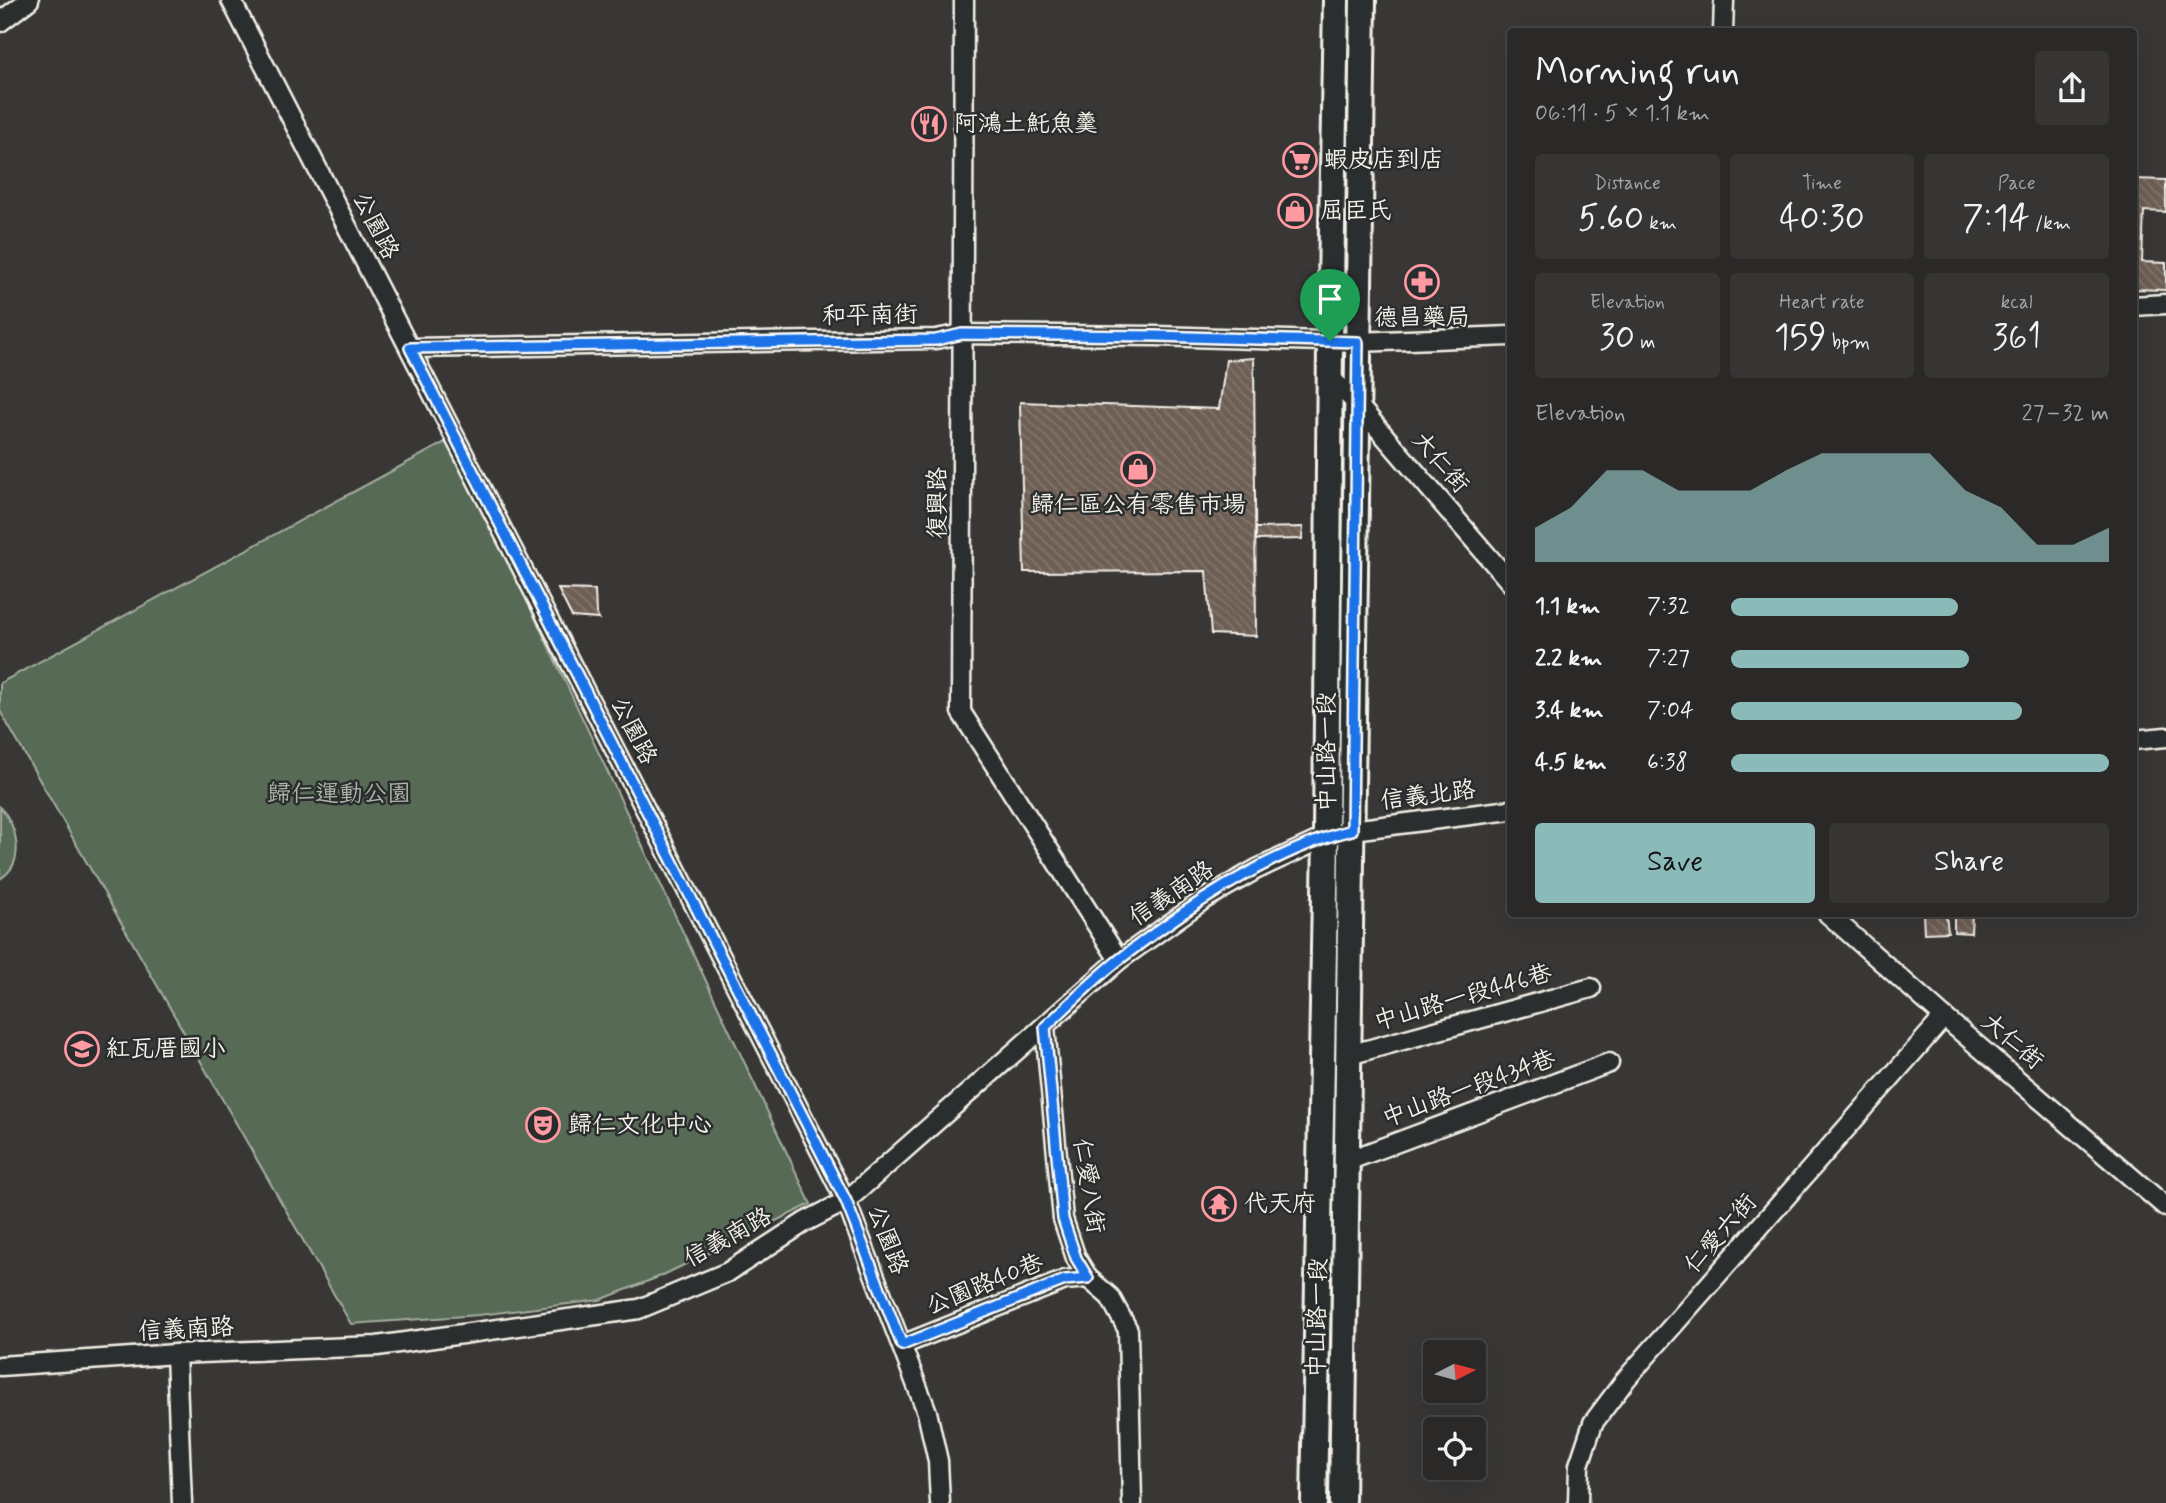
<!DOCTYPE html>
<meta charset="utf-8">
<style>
:root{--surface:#2a2928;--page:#363534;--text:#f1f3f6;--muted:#a5a6a8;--line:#464545;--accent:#8bbbb9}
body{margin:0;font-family:Mynerve,"LXGW WenKai TC",sans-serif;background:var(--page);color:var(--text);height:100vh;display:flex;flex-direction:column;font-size:26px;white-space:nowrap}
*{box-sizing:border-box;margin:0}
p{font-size:23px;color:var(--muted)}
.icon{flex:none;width:38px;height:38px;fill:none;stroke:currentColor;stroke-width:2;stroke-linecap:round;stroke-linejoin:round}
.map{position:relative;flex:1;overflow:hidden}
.side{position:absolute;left:1507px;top:28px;width:630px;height:889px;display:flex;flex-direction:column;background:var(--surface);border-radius:7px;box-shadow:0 7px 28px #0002,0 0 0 2px var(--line)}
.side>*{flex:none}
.needle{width:46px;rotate:84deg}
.tools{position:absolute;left:1423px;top:1340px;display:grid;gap:14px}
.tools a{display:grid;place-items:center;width:63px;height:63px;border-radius:7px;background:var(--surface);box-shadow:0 7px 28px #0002,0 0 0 2px var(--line);font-size:35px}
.pin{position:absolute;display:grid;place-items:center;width:60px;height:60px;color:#fff;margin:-72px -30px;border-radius:50% 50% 50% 0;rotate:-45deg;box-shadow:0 0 7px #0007}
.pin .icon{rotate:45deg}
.round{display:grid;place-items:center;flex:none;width:74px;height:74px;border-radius:7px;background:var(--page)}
.head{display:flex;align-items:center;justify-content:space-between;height:119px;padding:0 28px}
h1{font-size:38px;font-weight:600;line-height:52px}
.figures{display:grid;grid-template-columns:repeat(3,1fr);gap:10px;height:119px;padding:7px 28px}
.figures div{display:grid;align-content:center;border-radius:7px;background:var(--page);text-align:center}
.figures b{font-size:35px;font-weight:600}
.figures small{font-size:19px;font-weight:400}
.figures p{font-size:19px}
.chart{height:196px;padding:14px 28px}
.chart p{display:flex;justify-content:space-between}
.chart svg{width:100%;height:126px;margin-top:7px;fill:var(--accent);opacity:.7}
.button{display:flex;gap:14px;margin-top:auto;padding:14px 28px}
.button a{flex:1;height:80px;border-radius:7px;background:var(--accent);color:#111;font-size:28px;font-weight:600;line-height:80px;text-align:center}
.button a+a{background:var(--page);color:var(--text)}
ul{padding:0 28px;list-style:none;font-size:23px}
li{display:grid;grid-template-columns:112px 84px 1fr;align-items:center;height:52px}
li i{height:18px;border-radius:9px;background:var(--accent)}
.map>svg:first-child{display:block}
.park{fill:#566a56;stroke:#a5ae9f;stroke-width:2}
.building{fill:url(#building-back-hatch);stroke:#f4f1e8;stroke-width:2}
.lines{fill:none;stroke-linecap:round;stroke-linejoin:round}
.minor-casing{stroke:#f4f1e8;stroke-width:23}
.secondary-casing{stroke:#f4f1e8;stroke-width:30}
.minor{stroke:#2a2d2e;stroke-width:18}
.secondary{stroke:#2a2d2e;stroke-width:24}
.route-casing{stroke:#fff;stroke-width:14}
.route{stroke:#1a73e8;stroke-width:9}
.labels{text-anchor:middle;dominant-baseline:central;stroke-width:5;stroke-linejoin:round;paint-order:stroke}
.poi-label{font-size:24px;fill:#f4f1e8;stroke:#2a2d2e;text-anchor:start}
.street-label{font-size:24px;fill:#f4f1e8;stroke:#2a2d2e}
.park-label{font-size:24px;fill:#adb4a6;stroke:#2a2d2e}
</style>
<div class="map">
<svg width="2166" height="1503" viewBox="0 0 2166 1503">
<defs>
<pattern id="building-back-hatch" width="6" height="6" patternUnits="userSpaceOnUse" patternTransform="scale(1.75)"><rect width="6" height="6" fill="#6e5e55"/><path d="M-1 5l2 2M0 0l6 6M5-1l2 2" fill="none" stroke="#83766d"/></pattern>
</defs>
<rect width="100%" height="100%" fill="#383736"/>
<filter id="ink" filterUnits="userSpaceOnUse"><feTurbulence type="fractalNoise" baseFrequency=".0143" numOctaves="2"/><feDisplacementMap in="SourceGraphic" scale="14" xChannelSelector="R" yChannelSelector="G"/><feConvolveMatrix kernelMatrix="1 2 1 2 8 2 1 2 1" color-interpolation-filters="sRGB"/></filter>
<g filter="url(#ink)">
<g class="park">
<path d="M451,439l360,765 -150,72 -61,24 -121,15 -128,9 -351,-613v-28z"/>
<path d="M0,807c17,19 27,55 0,72z"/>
</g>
<g class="building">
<path d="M2133,179l33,1v32l-22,-1 -2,51 24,1v27l-33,-1z"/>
<path d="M1254,358l2,278 -45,-2 -5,-63 -182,1 -4,-170 199,7 7,-49z"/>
<path d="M1303,527l-1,12 -46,1v-12z"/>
<path d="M558,589l37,1 1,23 3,6 -27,-2z"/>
<path d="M1923,914h23l2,18 -24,1z"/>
<path d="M1954,914h18l-1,19 -17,-1z"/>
</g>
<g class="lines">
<g class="minor-casing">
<g id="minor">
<path d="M231,0l615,1201 81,211 11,49 2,42"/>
<path d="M964,0l-3,712 158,248"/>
<path d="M0,22l29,-22"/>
<path d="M1723,32l1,-32"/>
<path d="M2133,306l33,-2"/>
<path d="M410,348l526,-9 26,-5 194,2 202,6 152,-6"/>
<path d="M1330,377l27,27 153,178"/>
<path d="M2133,740l33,-3"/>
<path d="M1828,914l116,103 222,190"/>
<path d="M1045,1027l18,192 13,39 12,20 22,19 18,33 4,173"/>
<path d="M1349,1055l242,-67"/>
<path d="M1347,1161l262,-98"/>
<path d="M902,1345l163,-65 23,-2"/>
<path d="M176,1354l6,149"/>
<path d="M0,1366l176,-12 201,-8 262,-37 89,-37 77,-50 41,-21 273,-241 87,-62 51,-29 69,-32 26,-7 158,-20"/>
<path d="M1578,1503l1,-38 14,-42 33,-44 318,-362"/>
</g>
</g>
<g class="secondary-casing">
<g id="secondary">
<path d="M1314,1503l12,-666 4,-496 6,-341"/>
<path d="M1342,1503l21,-1503"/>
</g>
</g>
<use href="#minor" class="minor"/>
<use href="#secondary" class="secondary"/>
</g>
</g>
<g class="lines" filter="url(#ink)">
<g class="route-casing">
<path id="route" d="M962,334l194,2 202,6 -6,488c-81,20 -166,78 -232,129 -26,20 -50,45 -75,68l18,192 13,39 12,20 -23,2 -163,65 -56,-144 -436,-853 526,-8z"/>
</g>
<use href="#route" class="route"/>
</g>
<defs>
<g id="restaurant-ring" transform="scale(1.75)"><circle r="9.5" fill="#2a2d2e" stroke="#ff9aa2" stroke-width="1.5"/><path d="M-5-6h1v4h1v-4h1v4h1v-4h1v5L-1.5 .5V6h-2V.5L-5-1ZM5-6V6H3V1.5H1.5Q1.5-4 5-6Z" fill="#ff9aa2"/></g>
<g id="supermarket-ring" transform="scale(1.75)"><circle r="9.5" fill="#2a2d2e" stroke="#ff9aa2" stroke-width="1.5"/><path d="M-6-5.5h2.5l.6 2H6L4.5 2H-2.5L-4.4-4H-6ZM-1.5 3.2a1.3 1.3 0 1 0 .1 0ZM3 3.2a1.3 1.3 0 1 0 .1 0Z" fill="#ff9aa2"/></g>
<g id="shop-ring" transform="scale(1.75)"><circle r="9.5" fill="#2a2d2e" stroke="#ff9aa2" stroke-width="1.5"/><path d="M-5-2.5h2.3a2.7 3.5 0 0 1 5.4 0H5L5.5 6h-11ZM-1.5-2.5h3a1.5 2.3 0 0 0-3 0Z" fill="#ff9aa2"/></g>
<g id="pharmacy-ring" transform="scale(1.75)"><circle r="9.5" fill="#2a2d2e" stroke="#ff9aa2" stroke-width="1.5"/><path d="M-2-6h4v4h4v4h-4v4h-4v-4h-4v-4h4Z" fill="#ff9aa2"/></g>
<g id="school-ring" transform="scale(1.75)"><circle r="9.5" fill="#2a2d2e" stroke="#ff9aa2" stroke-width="1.5"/><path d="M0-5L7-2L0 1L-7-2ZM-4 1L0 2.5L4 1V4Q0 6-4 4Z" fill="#ff9aa2"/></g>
<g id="theatre-ring" transform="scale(1.75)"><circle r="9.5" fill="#2a2d2e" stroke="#ff9aa2" stroke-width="1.5"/><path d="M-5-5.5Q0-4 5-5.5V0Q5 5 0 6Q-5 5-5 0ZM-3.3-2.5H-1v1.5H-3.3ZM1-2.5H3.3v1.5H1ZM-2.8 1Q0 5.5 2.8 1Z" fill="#ff9aa2"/></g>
<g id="temple-ring" transform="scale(1.75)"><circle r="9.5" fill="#2a2d2e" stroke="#ff9aa2" stroke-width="1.5"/><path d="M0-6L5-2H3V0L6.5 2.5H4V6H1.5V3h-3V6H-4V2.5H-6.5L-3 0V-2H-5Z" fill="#ff9aa2"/></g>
</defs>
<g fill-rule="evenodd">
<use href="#restaurant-ring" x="929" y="124"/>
<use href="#supermarket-ring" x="1300" y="160"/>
<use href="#shop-ring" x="1295" y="211"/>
<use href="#pharmacy-ring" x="1422" y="282"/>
<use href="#shop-ring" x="1138" y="469"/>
<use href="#school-ring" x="82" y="1049"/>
<use href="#theatre-ring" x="543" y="1125"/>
<use href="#temple-ring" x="1219" y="1204"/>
</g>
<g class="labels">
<g class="poi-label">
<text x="954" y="124">阿鴻土魠魚羹</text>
<text x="1324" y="160">蝦皮店到店</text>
<text x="1320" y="211">屈臣氏</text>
<text x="1422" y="318" text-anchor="middle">德昌藥局</text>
<text x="1138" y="505" text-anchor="middle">歸仁區公有零售市場</text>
<text x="106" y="1049">紅瓦厝國小</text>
<text x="568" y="1125">歸仁文化中心</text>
<text x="1244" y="1204">代天府</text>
</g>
<g class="street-label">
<text transform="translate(375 226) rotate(63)">公園路</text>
<text transform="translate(870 316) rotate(-1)">和平南街</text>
<text transform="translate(1440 463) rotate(49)">大仁街</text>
<text transform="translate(938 503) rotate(-90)">復興路</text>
<text transform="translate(633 731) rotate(63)">公園路</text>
<text transform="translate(1327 752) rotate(-90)">中山路一段</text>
<text transform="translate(1428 796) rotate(-7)">信義北路</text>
<text transform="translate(1172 894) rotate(-34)">信義南路</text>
<text transform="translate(1463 998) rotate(-16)">中山路一段446巷</text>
<text transform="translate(2012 1042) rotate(40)">大仁街</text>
<text transform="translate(1469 1089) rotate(-20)">中山路一段434巷</text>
<text transform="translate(1088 1186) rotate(81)">仁愛八街</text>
<text transform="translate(1721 1234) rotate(-49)">仁愛六街</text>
<text transform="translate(728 1238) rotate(-29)">信義南路</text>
<text transform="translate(887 1240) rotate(69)">公園路</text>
<text transform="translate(985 1285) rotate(-22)">公園路40巷</text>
<text transform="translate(1318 1318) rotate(-89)">中山路一段</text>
<text transform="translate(186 1330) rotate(-3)">信義南路</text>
</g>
<g class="park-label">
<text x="339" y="794">歸仁運動公園</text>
</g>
</g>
</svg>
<div class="tools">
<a><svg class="needle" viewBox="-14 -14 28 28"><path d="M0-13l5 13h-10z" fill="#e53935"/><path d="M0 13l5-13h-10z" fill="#a5a6a8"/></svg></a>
<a><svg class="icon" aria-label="locate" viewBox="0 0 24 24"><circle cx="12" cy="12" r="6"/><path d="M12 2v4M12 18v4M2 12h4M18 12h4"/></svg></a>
</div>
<div class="pin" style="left:1330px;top:341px;background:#1e9e55"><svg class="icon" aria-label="arrive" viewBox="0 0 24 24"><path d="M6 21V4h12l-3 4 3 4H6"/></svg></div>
<section class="side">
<div class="head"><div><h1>Morning run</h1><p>06:11 · 5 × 1.1 km</p></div><a class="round"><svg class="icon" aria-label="share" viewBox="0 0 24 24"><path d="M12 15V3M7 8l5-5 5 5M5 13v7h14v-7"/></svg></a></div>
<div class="figures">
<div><p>Distance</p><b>5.60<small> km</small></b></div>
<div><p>Time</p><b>40:30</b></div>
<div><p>Pace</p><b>7:14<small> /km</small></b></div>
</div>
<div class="figures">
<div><p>Elevation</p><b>30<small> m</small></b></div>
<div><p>Heart rate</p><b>159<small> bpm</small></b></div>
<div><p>kcal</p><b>361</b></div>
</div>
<div class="chart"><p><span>Elevation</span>27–32 m</p>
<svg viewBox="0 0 160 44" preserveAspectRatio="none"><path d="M0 44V32L10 25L20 12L30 12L40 19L50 19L60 19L70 12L80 6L90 6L100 6L110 6L120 19L130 25L140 38L150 38L160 32V44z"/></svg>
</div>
<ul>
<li><b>1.1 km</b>7:32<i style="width:60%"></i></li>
<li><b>2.2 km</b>7:27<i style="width:63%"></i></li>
<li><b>3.4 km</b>7:04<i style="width:77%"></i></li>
<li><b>4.5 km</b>6:38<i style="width:100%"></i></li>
</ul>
<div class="button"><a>Save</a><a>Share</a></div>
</section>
</div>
